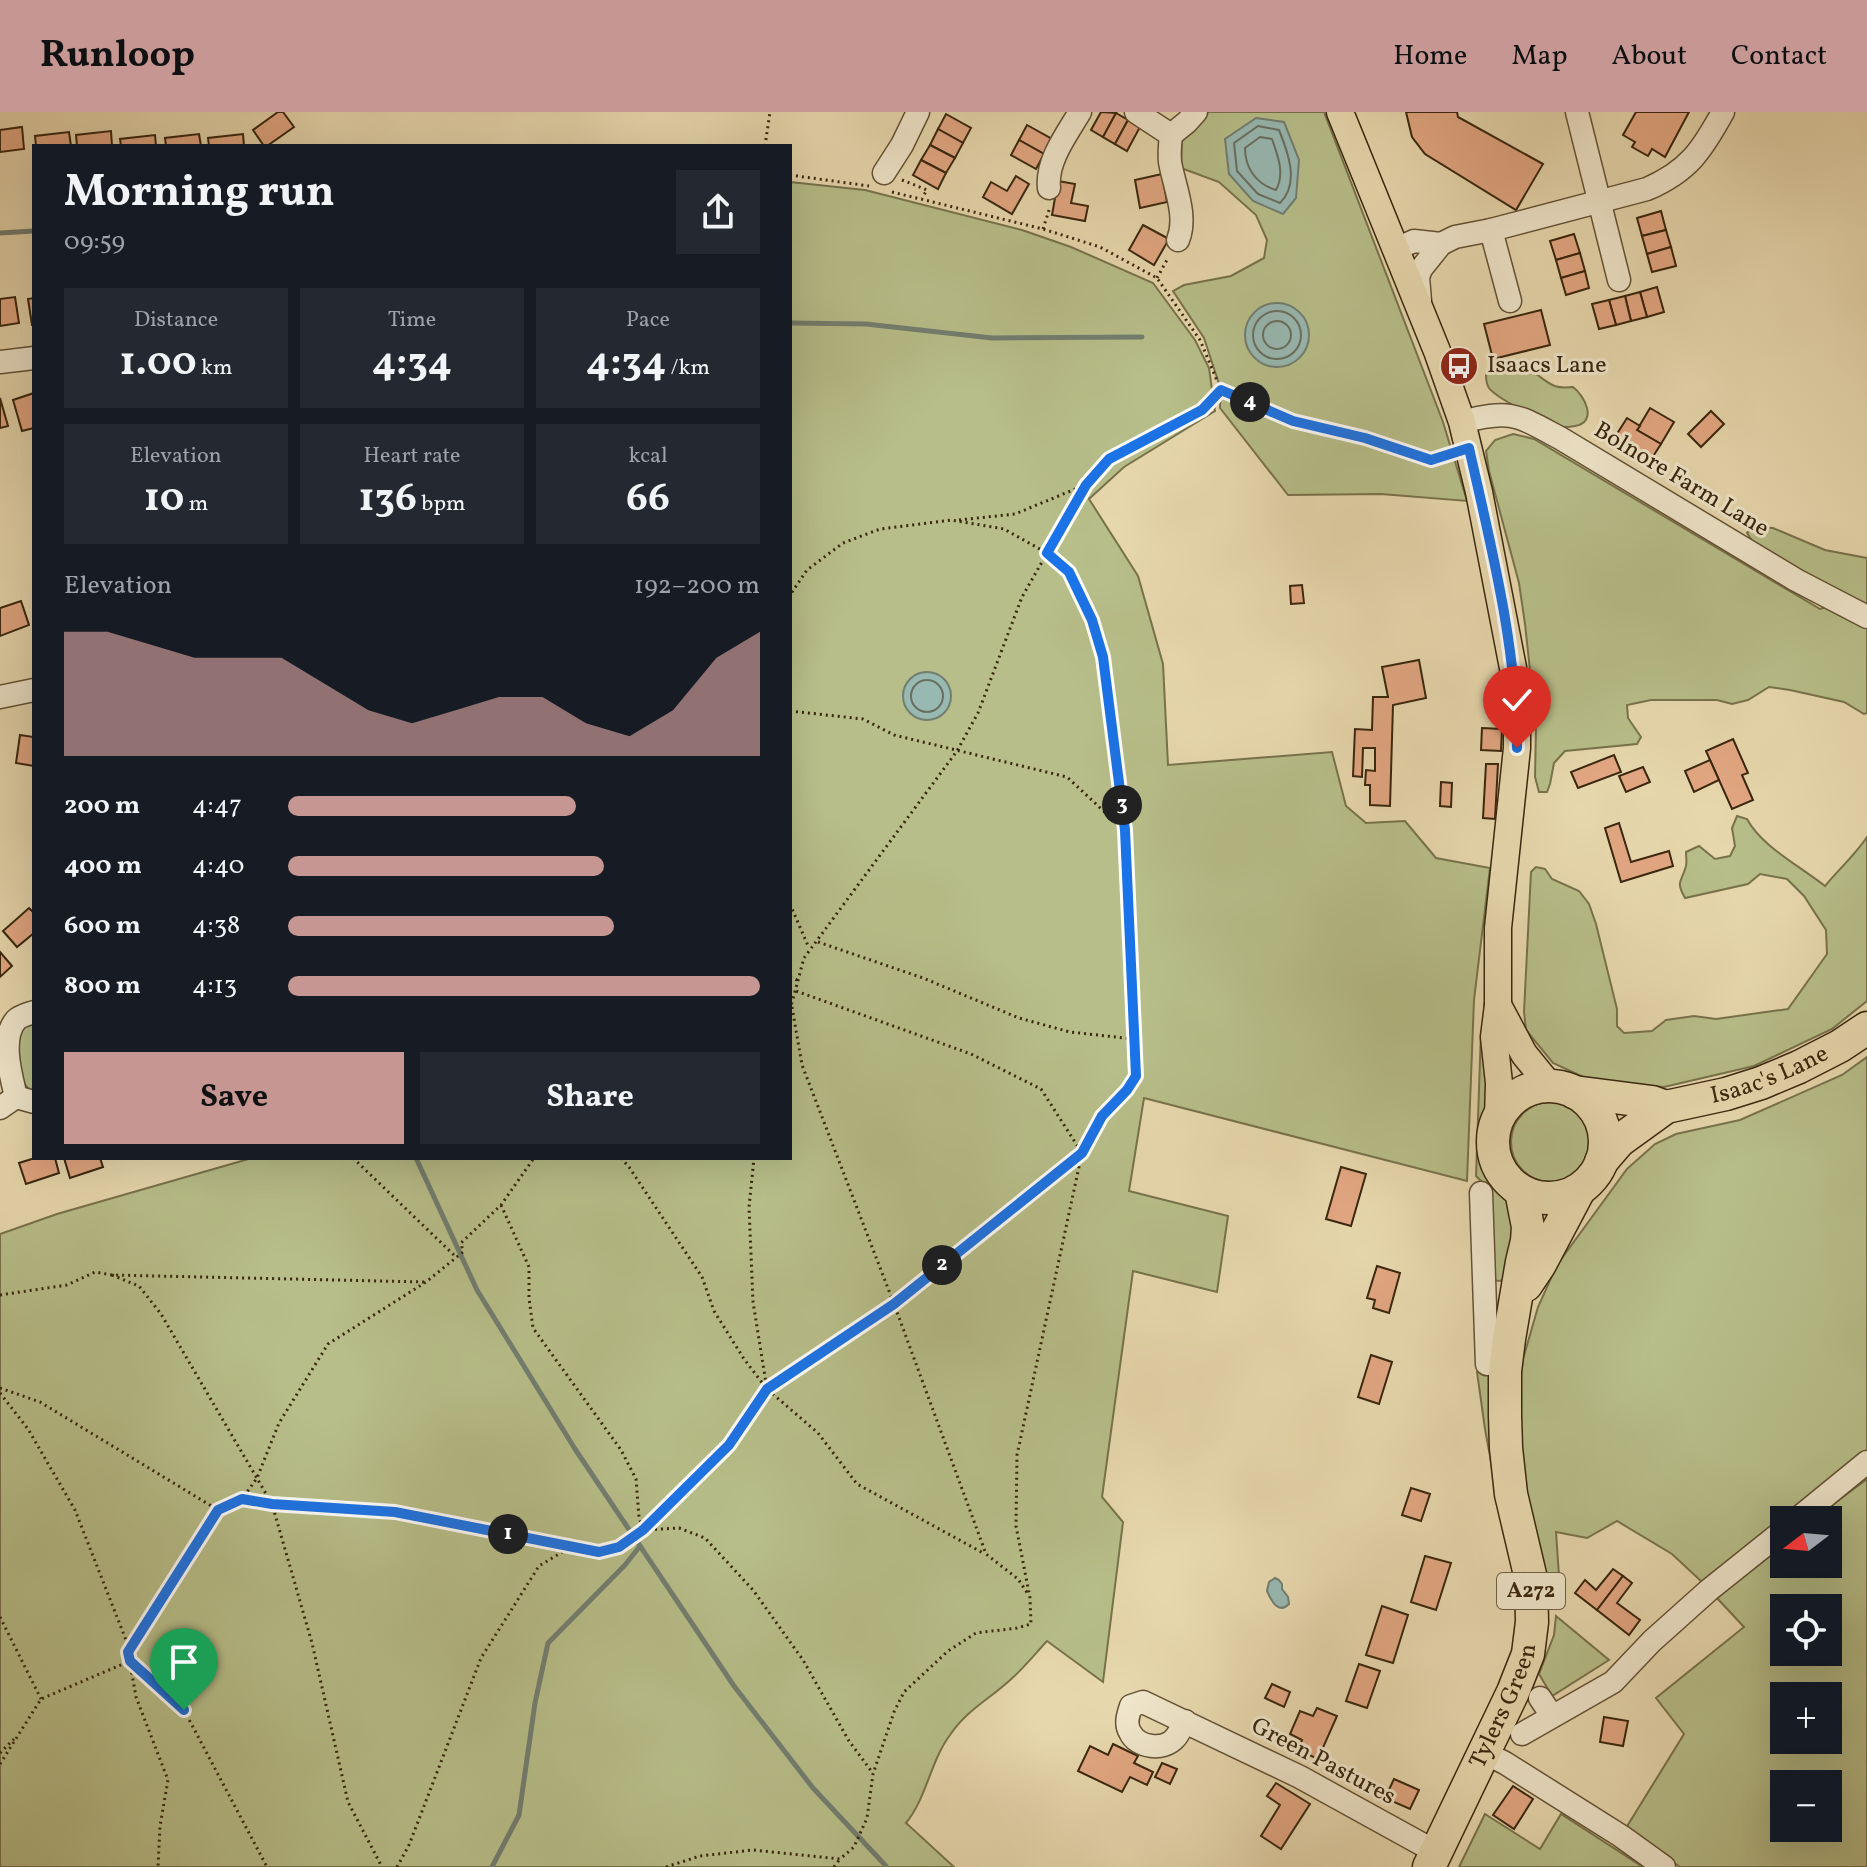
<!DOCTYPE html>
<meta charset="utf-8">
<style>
:root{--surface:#171b24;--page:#242831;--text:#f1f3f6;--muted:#9ea1a6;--accent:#c59692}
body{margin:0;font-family:Vollkorn,serif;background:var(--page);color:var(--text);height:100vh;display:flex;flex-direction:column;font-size:30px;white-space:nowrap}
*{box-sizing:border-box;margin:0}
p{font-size:26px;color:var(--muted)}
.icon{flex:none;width:44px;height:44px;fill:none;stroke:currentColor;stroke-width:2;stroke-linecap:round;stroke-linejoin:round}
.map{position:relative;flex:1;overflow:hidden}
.side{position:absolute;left:32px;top:32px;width:760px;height:1016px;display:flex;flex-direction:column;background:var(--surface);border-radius:0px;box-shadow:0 8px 32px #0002}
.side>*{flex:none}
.needle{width:52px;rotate:254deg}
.buttons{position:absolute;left:1770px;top:1394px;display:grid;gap:16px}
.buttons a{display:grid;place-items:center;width:72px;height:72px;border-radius:0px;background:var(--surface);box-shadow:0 8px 32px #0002;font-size:40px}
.pin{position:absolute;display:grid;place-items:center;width:68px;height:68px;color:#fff;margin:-82px -34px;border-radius:50% 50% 50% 0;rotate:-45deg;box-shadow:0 0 8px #0007}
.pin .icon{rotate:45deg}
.km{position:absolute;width:40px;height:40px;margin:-20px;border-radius:50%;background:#222;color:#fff;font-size:22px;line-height:40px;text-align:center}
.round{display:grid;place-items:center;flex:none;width:84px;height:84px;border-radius:0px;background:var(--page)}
.summary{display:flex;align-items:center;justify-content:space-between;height:136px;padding:0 32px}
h1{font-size:44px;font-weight:700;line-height:60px}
.figures{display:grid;grid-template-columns:repeat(3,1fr);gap:12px;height:136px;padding:8px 32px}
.figures div{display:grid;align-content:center;border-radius:0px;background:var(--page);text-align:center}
.figures b{font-size:40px;font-weight:700}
.figures small{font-size:22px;font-weight:400}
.figures p{font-size:22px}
.chart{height:224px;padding:16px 32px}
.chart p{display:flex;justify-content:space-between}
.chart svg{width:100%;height:144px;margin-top:8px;fill:var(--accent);opacity:.7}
.cta{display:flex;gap:16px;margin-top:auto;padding:16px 32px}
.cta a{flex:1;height:92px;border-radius:0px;background:var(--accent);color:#111;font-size:32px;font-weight:700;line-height:92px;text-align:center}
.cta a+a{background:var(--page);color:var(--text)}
ul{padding:0 32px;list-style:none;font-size:26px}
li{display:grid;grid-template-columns:128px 96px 1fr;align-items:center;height:60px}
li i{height:20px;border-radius:10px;background:var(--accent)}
header{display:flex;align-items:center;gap:48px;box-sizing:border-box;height:112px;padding:0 40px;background:var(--accent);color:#111}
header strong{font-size:38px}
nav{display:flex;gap:44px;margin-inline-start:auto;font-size:28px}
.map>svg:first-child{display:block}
.green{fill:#b7be89;stroke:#78724b;stroke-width:2;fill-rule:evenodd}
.water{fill:#98b8b2;stroke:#727e70;stroke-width:2}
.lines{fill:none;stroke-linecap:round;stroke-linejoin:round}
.shore{stroke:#686f60;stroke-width:2}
.stream{stroke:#727e70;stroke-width:5}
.building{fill:#e2a782;stroke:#39260d;stroke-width:2}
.minor-casing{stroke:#645235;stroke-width:25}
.major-casing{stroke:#39260d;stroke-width:29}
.highway-casing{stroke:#39260d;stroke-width:35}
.path{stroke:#39260d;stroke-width:3;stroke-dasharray:2 4;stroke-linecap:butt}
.minor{stroke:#efe5ca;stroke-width:22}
.major{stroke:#e7d7ad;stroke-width:26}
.highway{stroke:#e7d7ad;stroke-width:32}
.route-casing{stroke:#fff;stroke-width:16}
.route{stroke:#1a73e8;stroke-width:10}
.labels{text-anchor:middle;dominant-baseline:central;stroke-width:6;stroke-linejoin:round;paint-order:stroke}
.shield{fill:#efe5ca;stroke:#705f46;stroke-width:2}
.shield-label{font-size:22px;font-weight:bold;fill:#39260d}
.poi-label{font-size:24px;fill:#39260d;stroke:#efe5ca;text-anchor:start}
.street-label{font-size:24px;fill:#39260d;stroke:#efe5ca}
</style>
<header>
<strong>Runloop</strong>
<nav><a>Home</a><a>Map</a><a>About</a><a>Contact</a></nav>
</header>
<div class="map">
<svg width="1867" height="1755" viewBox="0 0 1867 1755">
<rect width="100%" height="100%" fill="#e7d7ad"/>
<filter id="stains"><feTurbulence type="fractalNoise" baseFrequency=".0025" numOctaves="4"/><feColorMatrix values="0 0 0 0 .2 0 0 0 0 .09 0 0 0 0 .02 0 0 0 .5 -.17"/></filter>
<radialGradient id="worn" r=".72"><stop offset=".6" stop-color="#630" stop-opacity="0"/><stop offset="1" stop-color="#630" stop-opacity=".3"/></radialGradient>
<g class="green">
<path d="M1205,0h119l119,310 24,79 -86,-7 -93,1 -68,-87 1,-18 -17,-52 -31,-47 11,-6 47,-9 33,-18 3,-18 -11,-25 -37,-33 -38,-14 1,-33z"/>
<path d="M790,70l75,8 157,40 49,17 82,36 42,57 14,28 6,43 -91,56 -35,32 49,77 25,88 5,101 164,-13 14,54 20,17 39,-2 31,37 54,10 -16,132 -7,181 -323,-83 -15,93 99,25 -11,76 -84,-21 -31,226 21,25 -20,160 -56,-41c-12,13 -24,28 -38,40 -21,19 -43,30 -59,54 -20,27 -23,62 -44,88l48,44h-954v-633l57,-20 195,-56h538z"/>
<path d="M1517,255c6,2 14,3 19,7 16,11 17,15 37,13 12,9 25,35 2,39 -5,1 -14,1 -19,0 -12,-3 -61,-29 -67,-38 -2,-3 -3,-9 -3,-13l6,-4z"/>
<path d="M1513,322l21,5 286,170 6,-2 41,19v87l-3,1 -20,-12 -54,-12 -21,-3 -21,13 -16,4 -15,-4h-66l-24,5 1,13 13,19 -4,7 -72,7 -11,12 -4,21 -3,8h-8l-4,-15 1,-51 -11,-102 -6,-41 -30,-112 -3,-20 9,-11z"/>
<path d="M1753,415l20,1 52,22 42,8v46l-30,-14 -80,-42 -10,-15z"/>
<path d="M1737,704l10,3c15,28 53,47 78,67 14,-17 30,-31 42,-49v164l-35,28 -78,37 -90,21 -72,-6 -39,-18 -27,-33 -2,-18 7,-140 5,-5 9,2 7,10 27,12 10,13 7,20 21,85v17l7,7 28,-2 14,-11 28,-4 22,3 72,-10 39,-55 -1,-24 -22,-34 -17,-17 -27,-5 -12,10 -63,14c-10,-18 -3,-16 1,-32 1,-5 0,-10 0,-14l13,-6 16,13 15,-3 5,-10 -3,-18z"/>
<path d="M34,905v76c-20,-12 -16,-40 -18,-62z"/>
<path d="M1481,919h2l4,62 -7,51 2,14 6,17 20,26 7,13 -11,66 -5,1 -6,-1 -7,-94 -10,-10z"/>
<path d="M1867,945v393l-164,133 -31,-29 -55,-33 -30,17 -31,-6 4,58 -12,1 -25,-101 -7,-74 7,-57 15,-52 19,-42 70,-96 28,-25 21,-10 64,-14 102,-45z"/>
<circle cx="1551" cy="1030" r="40"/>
<path d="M1495,1200l2,1v181l-12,-65 -8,-57 6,-4z"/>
<path d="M1867,1367v388h-187l-54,-39 58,-94 -28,-36 88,-71 -28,-30 68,-56v23h44v-44h-16zM1784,1496h44v44h-44zM1784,1584h44v44h-44zM1784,1672h44v44h-44z"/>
<path d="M1556,1504l53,44 -57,36 -13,-22 15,-39z"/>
<path d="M1485,1702l55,35 21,-35 82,53h-184z"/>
</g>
<g class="water">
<path d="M1256,6l28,4 15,38 -3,38 -13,16 -30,-13 -24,-27 -4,-35z"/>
<circle cx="1277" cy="223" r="32"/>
<circle cx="927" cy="584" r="24"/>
<path d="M1275,1466l4,2 3,4v5l6,8 1,7c-11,11 -18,-4 -22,-13l2,-9z"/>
</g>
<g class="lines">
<g class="shore">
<path d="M1258,14l21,4c9,22 21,54 1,73l-22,-9 -21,-23 -3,-28z"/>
<path d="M1260,25l12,2c6,17 13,35 4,51 -20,-6 -31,-22 -31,-42z"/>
<circle cx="1277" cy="223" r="24"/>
<circle cx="1277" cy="223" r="14"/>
<circle cx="927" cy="584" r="16"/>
</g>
<g class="stream">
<path d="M0,121l34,-2"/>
<path d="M790,211l76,1 126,14 150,-1"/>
<path d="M416,1046l61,132 98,159 159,237 79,102 73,78"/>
<path d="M492,1755l27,-52 16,-112 13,-60 77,-78 15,-19"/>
</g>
</g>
<g class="building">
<path d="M278,0h5l11,15 -27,19h-3l-11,-16z"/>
<path d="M1101,0l15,1 -13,24 -12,-7z"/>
<path d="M1406,0h51l1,5 85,47 -27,46 -91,-56 -13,-17z"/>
<path d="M1636,0h53l-24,45 -13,-8 -4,7 -16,-9 3,-5 -12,-7z"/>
<path d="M1116,1l12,7 -13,24 -12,-7z"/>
<path d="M946,2l25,14 -8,15 -25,-14z"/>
<path d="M1128,8l12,7 -13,24 -12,-7z"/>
<path d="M1027,13l25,14 -8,15 -25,-14z"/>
<path d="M22,15l2,22 -24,3v-22z"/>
<path d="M938,17l25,14 -8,15 -25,-13z"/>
<path d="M111,19l1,15h-35l-1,-11z"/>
<path d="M69,20l2,14h-35l-1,-10z"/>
<path d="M199,22l2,12h-35l-1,-8z"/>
<path d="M243,22l1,12h-35l-1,-8z"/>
<path d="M155,23l1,11h-35l-1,-7z"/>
<path d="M1019,28l25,14 -8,15 -25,-14z"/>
<path d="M930,33l25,13 -9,15 -25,-13z"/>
<path d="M921,48l25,13 -8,16 -25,-14z"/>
<path d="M1162,62l5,28 -27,6 -5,-28z"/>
<path d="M1016,64l13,8 -17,30 -29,-17 8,-15 16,9z"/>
<path d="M1058,69l17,3 -4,19 17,3 -3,15 -33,-6z"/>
<path d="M1661,99l5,19 -24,6 -5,-18z"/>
<path d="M1143,113l26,14 -15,26 -25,-15z"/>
<path d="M1666,118l5,17 -24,7 -5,-18z"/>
<path d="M1574,122l6,19 -24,7 -6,-19z"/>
<path d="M1671,135l5,19 -24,6 -5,-18z"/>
<path d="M1580,141l5,18 -24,7 -5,-18z"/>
<path d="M1585,159l4,17 -23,7 -5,-17z"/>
<path d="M1657,175l7,25 -17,5 -7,-25z"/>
<path d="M1640,180l7,25 -16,4 -6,-25z"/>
<path d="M1625,184l6,25 -15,4 -7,-25z"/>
<path d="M15,185l4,26 -19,3v-27z"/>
<path d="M34,186v27h-2l-4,-26z"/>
<path d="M1609,188l7,25 -17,4 -7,-25z"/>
<path d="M1541,198l9,35 -57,14 -9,-35z"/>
<path d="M34,281v35l-12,3 -9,-31z"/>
<path d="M0,286l8,28 -8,2z"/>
<path d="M1650,296l24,14 -13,22 -24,-14z"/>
<path d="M1711,299l13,13 -23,23 -13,-13z"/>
<path d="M1627,306l13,8 -3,4 24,14 -9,14 -37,-21z"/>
<path d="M1302,473l2,18 -13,1 -1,-18z"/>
<path d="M21,489l8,24 -29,11v-28z"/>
<path d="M1419,548l7,38 -33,7 -3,101 -20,-1v-20h-5l1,-15 9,1v-23h-12l-1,29 -9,-1 2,-47 17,1 1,-33h15l-6,-30z"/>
<path d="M1482,616l20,1 -1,22 -20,-1z"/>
<path d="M20,623l14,2v29l-18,-3z"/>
<path d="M1733,627l15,34 -6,2 11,25 -21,9 -26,-58z"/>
<path d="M1614,643l7,17 -43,16 -7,-16z"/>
<path d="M1710,648l9,20 -25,12 -9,-21z"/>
<path d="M1486,652h12l-3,55 -12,-1z"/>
<path d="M1643,655l7,15 -24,10 -7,-16z"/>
<path d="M1441,670l11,1 -1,24 -11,-1z"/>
<path d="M1619,711l12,39 38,-11 4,15 -52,16 -16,-54z"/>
<path d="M29,796l5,5v20l-17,14 -14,-16z"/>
<path d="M0,840l12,14 -12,11z"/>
<path d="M35,1046h20l4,15 -33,11 -7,-21z"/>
<path d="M64,1046h36l3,9 -33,11z"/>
<path d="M1341,1055l25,7 -15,52 -25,-7z"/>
<path d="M1377,1154l23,7 -11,40 -16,-5 2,-8 -8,-2z"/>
<path d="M1371,1243l21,7 -13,42 -21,-7z"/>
<path d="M1411,1376l19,6 -9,27 -19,-6z"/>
<path d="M1425,1444l26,7 -15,47 -25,-8z"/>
<path d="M1613,1457l10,7 -26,34 -22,-17 10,-13 11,10z"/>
<path d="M1623,1464l9,7 -15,20 23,17 -11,15 -32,-25z"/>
<path d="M1382,1494l26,9 -15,48 -27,-8z"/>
<path d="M1359,1552l21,7 -13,37 -21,-7z"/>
<path d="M1272,1572l18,8 -6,15 -19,-9z"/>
<path d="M1317,1596l20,8 -19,43 -20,-9 4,-10 -12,-6 10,-23 13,5z"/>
<path d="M1604,1605l24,4 -5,25 -23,-4z"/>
<path d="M1113,1632l25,12 -4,7 19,9 -6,13 -17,-8 -8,15 -44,-21 12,-25 18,9z"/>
<path d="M1162,1651l15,6 -7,15 -15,-7z"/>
<path d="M1394,1667l25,11 -9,19 -25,-11z"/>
<path d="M1276,1671l34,21 -29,45 -20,-13 19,-31 -13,-9z"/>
<path d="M1513,1674l20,13 -19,30 -21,-14z"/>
</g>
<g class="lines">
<g class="minor-casing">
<g id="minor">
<path d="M1136,0l35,23 16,-13 9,-10"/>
<path d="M1577,0l42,168"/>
<path d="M1171,23c-1,9 -2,18 -1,27 4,24 18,54 8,78"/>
<path d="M884,61l18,-28 16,-33"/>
<path d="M1049,76c-3,-27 18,-54 31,-76"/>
<path d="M1491,118l19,71"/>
<path d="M1396,137l18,-8 27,3"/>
<path d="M1420,189l-2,-24 3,-8 20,-25 14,-7 36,-7 156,-41c42,-18 55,-39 76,-77"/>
<path d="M0,250l34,-4"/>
<path d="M1462,310c49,-13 55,-7 98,16l236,142 71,37"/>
<path d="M0,585l34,-7"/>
<path d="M16,985c-5,-22 -16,-58 0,-77 4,-4 12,-6 18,-8"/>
<path d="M0,996l16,-11 18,5"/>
<path d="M1481,1081l6,171"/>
<path d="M1796,1408l71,-58"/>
<path d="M1540,1586l12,18"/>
<path d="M1185,1609c-3,5 -6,13 -10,17 -11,13 -38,10 -45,-6 -5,-8 -2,-17 1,-26l12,-4 157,75 136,75"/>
<path d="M1522,1622l91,-52 39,-41 57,-51 75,-60"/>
<path d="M1485,1641l20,10 116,73 43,31"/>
</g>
</g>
<g class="major-casing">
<g id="major">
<path d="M1340,0l97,239 25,71 17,70 34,176 4,39v41l-19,180v77l-4,32 5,46 -1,36"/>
<path d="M1498,893l26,49 26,32"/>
</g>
</g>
<g class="highway-casing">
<g id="highway">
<circle cx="1549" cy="1030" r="56"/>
<path d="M1574,980l78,10 14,5"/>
<path id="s1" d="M1601,1050l18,-21 47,-34 60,-13 35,-11 38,-16 41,-21 27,-18"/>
<path d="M1526,1173l14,-21 39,-74"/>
<path id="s2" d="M1429,1755l84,-175 15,-38 4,-32 -1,-43 -20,-85 -5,-46 -1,-33v-44l4,-32 13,-77 5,-21 1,-14 -7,-36"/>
</g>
</g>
<g class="path">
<path d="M765,34l5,-34"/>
<path d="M790,63l79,11"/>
<path d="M902,68l25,10 -5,8"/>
<path d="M892,80l151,37 57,18 57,31 43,62 21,50 72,31 72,17 66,22 16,-5"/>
<path d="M1043,117l7,-22"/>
<path d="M1157,166l11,-20"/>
<path d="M959,408l56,-6 70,-29"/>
<path d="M790,599l73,8 31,16 173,42 57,53"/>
<path d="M790,792l19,44"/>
<path d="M818,830l105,36 96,40 51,14 64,7"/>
<path d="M790,865l7,3"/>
<path d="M792,895l10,58 92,239 92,250 32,25 10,15"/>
<path d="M790,898l14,-52 153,-207 21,-38 44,-116 64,-112 23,-26 93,-49 19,-20"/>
<path d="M353,1046l102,98"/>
<path d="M621,1046l8,9 73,110 12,34 30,48 23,30 51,44 39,51 128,70"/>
<path d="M501,1093l28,62v31l4,30 88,122 15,29 3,38 4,13"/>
<path d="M112,1163l27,11 22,28 111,190 40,139 36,159 34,65"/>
<path d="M0,1183l67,-10 28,-13 17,3 313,7"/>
<path d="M0,1276l40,14 178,108"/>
<path d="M767,1277l127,-85 188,-151 -41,-64 -70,-35 -175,-63"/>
<path d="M0,1281l28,36 47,81 51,130 10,57 32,83 -8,46 -2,41"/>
<path d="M242,1387l30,5 123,8 175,34"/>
<path d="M643,1418l36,-2 26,10 48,52 50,70 46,81 23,31"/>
<path d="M0,1505l41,82"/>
<path d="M128,1540l90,-142 24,-11 15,-21 22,-55 49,-79 98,-62 37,-30 -2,-9 40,-38 33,-47"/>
<path d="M0,1641l14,-14"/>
<path d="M0,1652l41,-65 89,-38 54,49 83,157"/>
<path d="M397,1755l12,-22 72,-187 58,-92 33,-20c35,8 42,7 71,-16l86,-85 38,-56 -14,-87 -4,-95 5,-49"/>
<path d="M666,1755l34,-11 53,-6 87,9 14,-12 13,-29 6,-44 21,-62 10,-20 44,-41 28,-18 41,-5 14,-4 -1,-26 -14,-72 1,-71 65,-302 20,-37 25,-26 9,-14 -11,-246 -12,-101 -10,-72 -11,-37 -23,-48 -22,-19 -43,-24 -53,-9 -71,9 -37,14 -36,27 -17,25"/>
<path d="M834,1755l6,-8"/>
</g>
<use href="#minor" class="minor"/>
<use href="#major" class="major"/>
<use href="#highway" class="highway"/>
</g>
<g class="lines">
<g class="route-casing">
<path id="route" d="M184,1598l-54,-49 -2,-9 90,-142 24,-11 30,5 123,8 204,40 20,-5 24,-17 86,-85 38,-56 127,-85 188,-151 20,-37 25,-26 9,-14 -11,-246 -22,-173 -11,-37 -23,-48 -22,-19 39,-68 23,-26 93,-49 19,-20 72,31 72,17 66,22 38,-12c22,98 48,199 48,300"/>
</g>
<use href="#route" class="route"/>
</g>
<defs>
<g id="bus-disc" transform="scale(2)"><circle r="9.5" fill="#8f2418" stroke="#efe5ca"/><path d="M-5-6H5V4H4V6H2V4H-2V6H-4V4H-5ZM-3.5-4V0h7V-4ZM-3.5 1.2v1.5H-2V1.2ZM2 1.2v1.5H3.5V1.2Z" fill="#fff"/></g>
</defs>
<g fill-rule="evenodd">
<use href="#bus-disc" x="1459" y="254"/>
</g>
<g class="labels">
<rect class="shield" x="1497" y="1461" width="68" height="36" rx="6"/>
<g class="shield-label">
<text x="1531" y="1479">A272</text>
</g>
<g class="poi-label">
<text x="1487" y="254">Isaacs Lane</text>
</g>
<g class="street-label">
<text transform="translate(1681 368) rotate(31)">Bolnore Farm Lane</text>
<text stroke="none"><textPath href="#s1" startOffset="194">Isaac's Lane</textPath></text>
<text stroke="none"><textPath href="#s2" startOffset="178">Tylers Green</textPath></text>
<text transform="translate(1323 1650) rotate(28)">Green Pastures</text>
</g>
</g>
<rect width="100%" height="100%" filter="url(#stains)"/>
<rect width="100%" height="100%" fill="url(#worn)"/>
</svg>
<div class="buttons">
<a><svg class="needle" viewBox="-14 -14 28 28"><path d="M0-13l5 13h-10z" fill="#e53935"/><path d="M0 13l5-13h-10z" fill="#9ea1a6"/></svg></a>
<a><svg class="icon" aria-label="locate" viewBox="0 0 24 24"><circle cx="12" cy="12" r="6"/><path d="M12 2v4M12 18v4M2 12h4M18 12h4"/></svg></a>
<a>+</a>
<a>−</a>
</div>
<div class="pin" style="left:184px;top:1598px;background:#1e9e55"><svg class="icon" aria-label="arrive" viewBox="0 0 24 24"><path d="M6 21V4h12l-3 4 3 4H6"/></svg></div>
<div class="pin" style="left:1517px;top:636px;background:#d93025"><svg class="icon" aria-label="check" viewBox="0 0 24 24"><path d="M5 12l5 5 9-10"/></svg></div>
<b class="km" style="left:508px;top:1422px">1</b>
<b class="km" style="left:942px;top:1153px">2</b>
<b class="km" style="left:1122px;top:693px">3</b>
<b class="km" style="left:1250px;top:290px">4</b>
<section class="side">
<div class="summary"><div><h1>Morning run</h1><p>09:59</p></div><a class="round"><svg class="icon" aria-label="share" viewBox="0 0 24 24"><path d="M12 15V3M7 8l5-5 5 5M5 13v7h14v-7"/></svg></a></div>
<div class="figures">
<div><p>Distance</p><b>1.00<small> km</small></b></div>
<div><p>Time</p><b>4:34</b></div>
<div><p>Pace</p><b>4:34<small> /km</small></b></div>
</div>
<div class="figures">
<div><p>Elevation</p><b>10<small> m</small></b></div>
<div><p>Heart rate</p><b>136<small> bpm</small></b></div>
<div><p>kcal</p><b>66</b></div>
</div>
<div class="chart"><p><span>Elevation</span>192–200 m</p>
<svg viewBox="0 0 160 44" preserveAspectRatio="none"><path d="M0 44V6L10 6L20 10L30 14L40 14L50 14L60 22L70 30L80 34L90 30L100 26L110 26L120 34L130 38L140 30L150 14L160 6V44z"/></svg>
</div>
<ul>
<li><b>200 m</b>4:47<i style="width:61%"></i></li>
<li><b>400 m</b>4:40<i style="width:67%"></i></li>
<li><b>600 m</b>4:38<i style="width:69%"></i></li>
<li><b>800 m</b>4:13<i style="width:100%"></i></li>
</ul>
<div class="cta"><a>Save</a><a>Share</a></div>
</section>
</div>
